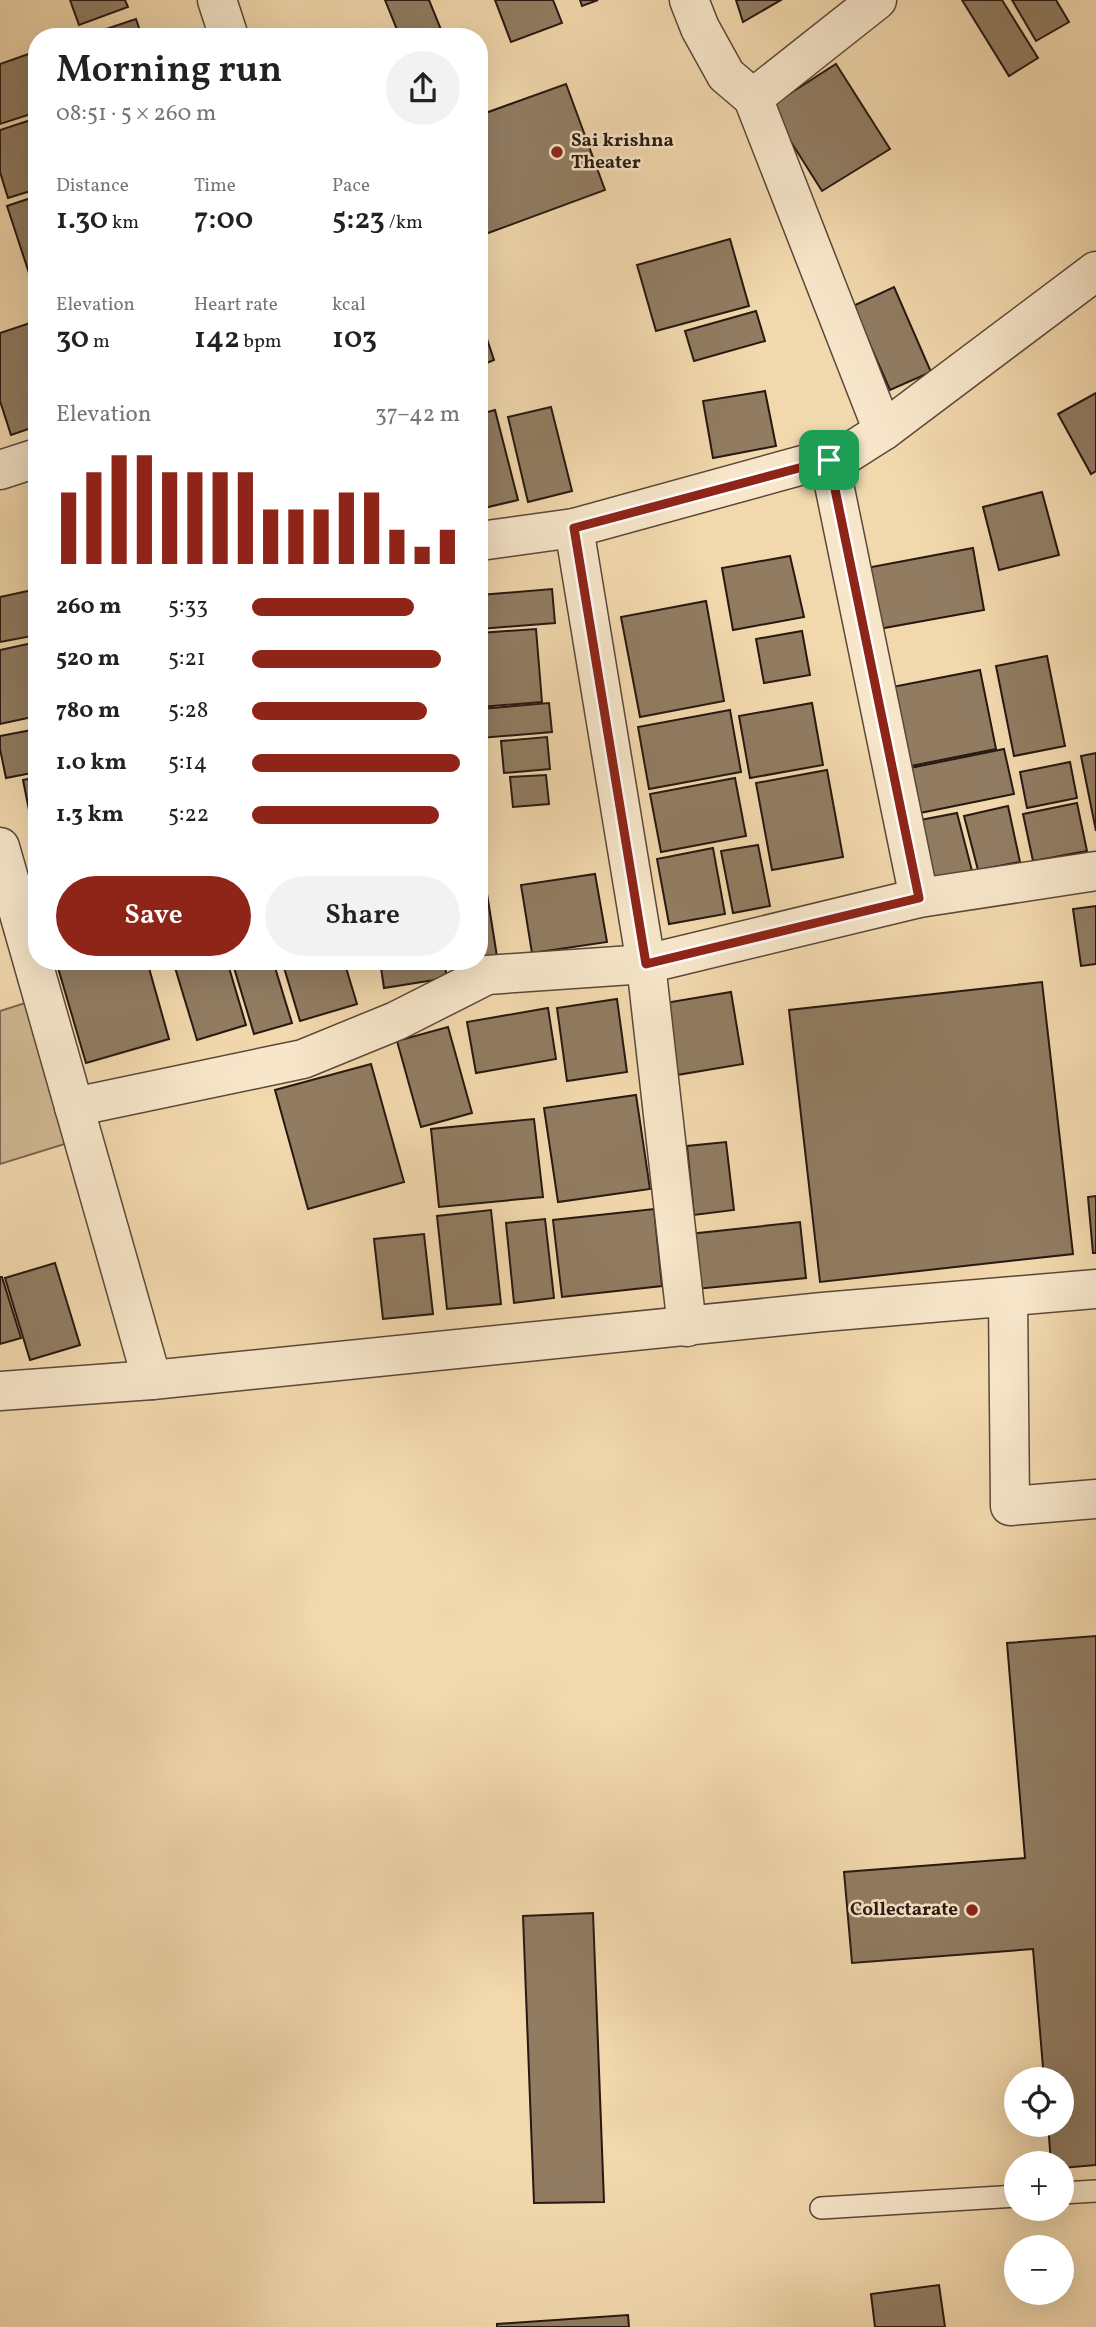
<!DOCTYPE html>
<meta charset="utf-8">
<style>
:root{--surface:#fff;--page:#f2f2f2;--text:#222;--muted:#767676;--accent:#8f2418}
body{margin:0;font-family:Vollkorn,serif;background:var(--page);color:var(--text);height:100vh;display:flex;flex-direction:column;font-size:26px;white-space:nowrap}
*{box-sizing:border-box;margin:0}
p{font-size:23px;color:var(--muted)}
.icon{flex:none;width:38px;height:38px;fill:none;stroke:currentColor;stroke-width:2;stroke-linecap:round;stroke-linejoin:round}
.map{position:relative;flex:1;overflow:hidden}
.drawer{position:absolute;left:28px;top:28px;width:460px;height:942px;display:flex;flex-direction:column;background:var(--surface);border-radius:28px;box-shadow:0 7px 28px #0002}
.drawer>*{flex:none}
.buttons{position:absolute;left:1004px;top:2067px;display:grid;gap:14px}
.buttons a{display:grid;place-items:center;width:70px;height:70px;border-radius:50%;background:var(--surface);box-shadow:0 7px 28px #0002;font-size:35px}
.pin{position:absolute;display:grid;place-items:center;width:60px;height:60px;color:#fff;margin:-30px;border-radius:14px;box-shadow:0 4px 10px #0006}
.round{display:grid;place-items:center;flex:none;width:74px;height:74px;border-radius:37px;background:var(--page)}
.head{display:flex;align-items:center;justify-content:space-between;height:119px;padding:0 28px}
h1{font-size:38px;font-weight:600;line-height:52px}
.metrics{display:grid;grid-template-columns:repeat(3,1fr);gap:10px;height:119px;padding:7px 28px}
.metrics div{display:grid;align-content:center}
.metrics b{font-size:30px;font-weight:600}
.metrics small{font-size:19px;font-weight:400}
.metrics p{font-size:19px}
.chart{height:196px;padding:14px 28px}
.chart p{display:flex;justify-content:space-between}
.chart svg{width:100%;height:126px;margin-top:7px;stroke:var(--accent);stroke-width:6}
.cta{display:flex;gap:14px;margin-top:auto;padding:14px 28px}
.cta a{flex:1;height:80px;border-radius:42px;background:var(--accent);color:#fff;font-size:28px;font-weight:600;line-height:80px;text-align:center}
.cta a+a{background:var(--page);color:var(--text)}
ul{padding:0 28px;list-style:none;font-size:23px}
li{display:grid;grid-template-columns:112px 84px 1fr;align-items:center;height:52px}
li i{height:18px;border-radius:9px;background:var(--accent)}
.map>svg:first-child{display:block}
.green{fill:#cfb792;stroke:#7b6852;stroke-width:2}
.building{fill:#917c62;stroke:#271811;stroke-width:2}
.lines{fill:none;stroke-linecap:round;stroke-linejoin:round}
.service-casing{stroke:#5a4838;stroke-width:24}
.minor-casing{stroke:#5a4838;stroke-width:41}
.service{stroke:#f7e6ca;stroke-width:21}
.minor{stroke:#f7e6ca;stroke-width:38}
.route-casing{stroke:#fff;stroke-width:14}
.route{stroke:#8f2418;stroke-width:9}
.poi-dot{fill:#8f2418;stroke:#f7e6ca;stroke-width:2.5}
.labels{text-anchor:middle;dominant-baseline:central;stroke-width:5;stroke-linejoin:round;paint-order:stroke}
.poi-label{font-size:19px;font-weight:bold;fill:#271811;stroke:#f7e6ca;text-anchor:start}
</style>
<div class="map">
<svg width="1096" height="2327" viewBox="0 0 1096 2327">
<rect width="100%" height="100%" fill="#f2d8ad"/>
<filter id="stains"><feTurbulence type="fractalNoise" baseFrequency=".00286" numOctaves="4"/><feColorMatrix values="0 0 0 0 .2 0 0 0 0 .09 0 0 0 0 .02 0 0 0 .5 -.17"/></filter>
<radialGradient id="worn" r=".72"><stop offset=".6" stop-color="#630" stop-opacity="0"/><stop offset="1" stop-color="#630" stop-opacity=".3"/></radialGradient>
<path class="green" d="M28,1002l43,140 -71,22v-153z"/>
<g class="building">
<path d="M70,0h55l3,7 -49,18z"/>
<path d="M385,0h44l15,37h-44z"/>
<path d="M495,0h58l9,23 -51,19z"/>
<path d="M580,0h18l-16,6z"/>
<path d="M736,0h45l-38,22z"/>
<path d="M962,0h40l36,58 -29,18z"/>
<path d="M1012,0h44l13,22 -33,19z"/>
<path d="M136,19l6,18h-60z"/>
<path d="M37,51v61l-37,12v-60z"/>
<path d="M836,64l54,85 -68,42 -53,-84z"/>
<path d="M566,84l39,106 -125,46v-121z"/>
<path d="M37,118v71l-29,9 -8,-26v-42z"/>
<path d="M37,196v78l-7,2 -23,-70z"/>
<path d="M730,239l19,67 -93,25 -19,-66z"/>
<path d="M894,287l37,85 -41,18 -37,-84z"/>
<path d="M756,311l9,30 -71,20 -9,-30z"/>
<path d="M480,318l14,42 -14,6z"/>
<path d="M30,323l7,23v80l-26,9 -11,-34v-68z"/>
<path d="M765,391l11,55 -63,12 -10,-57z"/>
<path d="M1096,393v78l-5,3 -33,-60z"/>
<path d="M551,407l21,84 -44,11 -20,-85z"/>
<path d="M495,410l23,90 -34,8 -4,-16v-78z"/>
<path d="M1042,492l17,63 -60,15 -16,-63z"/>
<path d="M973,548l11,62 -111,20 -12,-61z"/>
<path d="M790,556l14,61 -71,13 -11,-62z"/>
<path d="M37,589v46l-37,7v-45z"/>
<path d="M552,589l3,34 -75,6v-34z"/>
<path d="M706,601l18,100 -84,16 -19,-100z"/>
<path d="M536,629l6,73 -62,5v-74z"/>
<path d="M802,631l8,44 -46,8 -8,-44z"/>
<path d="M37,642v74l-37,8v-74z"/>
<path d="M1047,656l18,90 -51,10 -18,-90z"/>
<path d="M980,670l16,79 -95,19 -19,-79z"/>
<path d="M549,703l3,29 -72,6v-29z"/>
<path d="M812,703l11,62 -73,13 -11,-62z"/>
<path d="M730,710l11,62 -92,17 -11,-62z"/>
<path d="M37,729v43l-31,6 -6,-29v-13z"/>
<path d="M547,737l3,32 -46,4 -3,-32z"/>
<path d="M1004,749l10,45 -104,21 -10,-45z"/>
<path d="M1096,753v78l-15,-75z"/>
<path d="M1070,762l7,36 -50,10 -7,-36z"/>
<path d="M827,770l16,87 -71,13 -16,-87z"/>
<path d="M546,775l3,29 -36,3 -3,-30z"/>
<path d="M37,777v31l-8,2 -6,-30z"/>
<path d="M735,778l11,58 -85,16 -11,-58z"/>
<path d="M1077,803l10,48 -54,10 -10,-47z"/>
<path d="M1008,806l12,56 -42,8 -14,-54z"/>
<path d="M957,813l15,58 -50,10 -12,-59z"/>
<path d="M37,817v29l-6,-28z"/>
<path d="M758,845l12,61 -37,7 -12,-62z"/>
<path d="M713,848l12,66 -56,10 -12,-65z"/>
<path d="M480,850l19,119 -46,7 -2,-15h29z"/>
<path d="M595,874l12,68 -75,11 -11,-68z"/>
<path d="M1096,906v58l-15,2 -8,-57z"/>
<path d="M56,961h91l22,78 -83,24z"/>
<path d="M173,961h54l19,64 -49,15z"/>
<path d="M232,961h41l19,62 -38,11z"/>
<path d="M282,961h62l13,43 -57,17z"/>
<path d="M380,961h64l3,17 -63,10z"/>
<path d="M1042,982l31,272 -253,28 -31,-272z"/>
<path d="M731,992l12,72 -66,11 -12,-72z"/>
<path d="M617,999l10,73 -60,9 -10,-73z"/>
<path d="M548,1008l8,51 -80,14 -9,-51z"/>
<path d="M448,1027l24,86 -51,14 -24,-86z"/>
<path d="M371,1064l33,118 -96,27 -33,-119z"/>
<path d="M636,1095l14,94 -92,13 -14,-94z"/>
<path d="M534,1119l9,78 -104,10 -8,-78z"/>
<path d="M726,1142l8,68 -40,5 -7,-69z"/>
<path d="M1096,1196v57h-3l-5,-56z"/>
<path d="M654,1209l8,77 -100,11 -9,-77z"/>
<path d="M491,1210l10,94 -54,5 -10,-93z"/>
<path d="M545,1219l9,79 -40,5 -8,-80z"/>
<path d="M800,1222l6,56 -120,12 -6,-55z"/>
<path d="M424,1234l9,80 -50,5 -9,-80z"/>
<path d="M55,1263l25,82 -50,15 -25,-82z"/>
<path d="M0,1277h2l19,61 -21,6z"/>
<path d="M1096,1636v529l-34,3v-5h-11l-3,-39h14v-45h-18l-11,-130 -181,14 -8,-91 181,-14 -18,-215z"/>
<path d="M593,1913l11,289 -70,1 -11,-287z"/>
<path d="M939,2285l6,42h-70l-4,-33z"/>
<path d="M628,2315l1,12h-132v-3z"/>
</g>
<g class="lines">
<g class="service-casing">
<g id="service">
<path d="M1062,2193l34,-2"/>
<path d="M821,2208l196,-12"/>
</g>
</g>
<g class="minor-casing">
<g id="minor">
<path d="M217,0l12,37"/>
<path d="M689,0l11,28 26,47 27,23 130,333"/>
<path d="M753,98l124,-98"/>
<path d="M829,460l90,438"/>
<path d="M0,470l37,-12"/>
<path d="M574,528l72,436 41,363"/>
<path d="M480,541l94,-13 276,-76 33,-21 213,-160"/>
<path d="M0,847l152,533"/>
<path d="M74,1107l229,-48 93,-38 91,-46 159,-11 273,-66 177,-27"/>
<path d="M1008,1297l2,209 86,-7"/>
<path d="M0,1391l152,-11 671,-68 273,-23"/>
</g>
</g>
<use href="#service" class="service"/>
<use href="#minor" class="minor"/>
</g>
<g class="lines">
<g class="route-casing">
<path id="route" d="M829,460l90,438 -273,66 -72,-436z"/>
</g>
<use href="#route" class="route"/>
</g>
<g class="poi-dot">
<circle cx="557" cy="152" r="7"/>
<circle cx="972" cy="1910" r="7"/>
</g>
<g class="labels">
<g class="poi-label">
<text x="571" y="141">Sai krishna<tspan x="571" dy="22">Theater</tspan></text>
<text x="958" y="1910" text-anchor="end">Collectarate</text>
</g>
</g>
<rect width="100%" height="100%" filter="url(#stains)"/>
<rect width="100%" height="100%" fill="url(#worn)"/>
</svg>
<div class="buttons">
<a><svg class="icon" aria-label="locate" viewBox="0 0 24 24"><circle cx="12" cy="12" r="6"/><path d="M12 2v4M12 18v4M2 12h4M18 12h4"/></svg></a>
<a>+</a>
<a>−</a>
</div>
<div class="pin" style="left:829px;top:460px;background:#1e9e55"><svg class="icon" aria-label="arrive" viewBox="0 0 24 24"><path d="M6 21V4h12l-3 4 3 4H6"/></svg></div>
<section class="drawer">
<div class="head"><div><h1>Morning run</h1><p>08:51 · 5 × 260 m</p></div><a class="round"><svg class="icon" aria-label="share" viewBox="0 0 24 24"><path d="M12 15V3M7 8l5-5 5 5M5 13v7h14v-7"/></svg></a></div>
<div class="metrics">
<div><p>Distance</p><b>1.30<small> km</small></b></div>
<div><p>Time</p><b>7:00</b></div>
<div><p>Pace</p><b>5:23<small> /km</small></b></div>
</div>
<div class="metrics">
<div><p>Elevation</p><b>30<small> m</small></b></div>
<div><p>Heart rate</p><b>142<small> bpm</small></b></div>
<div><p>kcal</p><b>103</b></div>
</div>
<div class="chart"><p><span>Elevation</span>37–42 m</p>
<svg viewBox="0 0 160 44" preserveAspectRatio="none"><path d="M5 44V19M15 44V12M25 44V6M35 44V6M45 44V12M55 44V12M65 44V12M75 44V12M85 44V25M95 44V25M105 44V25M115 44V19M125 44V19M135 44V32M145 44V38M155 44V32"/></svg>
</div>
<ul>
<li><b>260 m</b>5:33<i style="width:78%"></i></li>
<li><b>520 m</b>5:21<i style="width:91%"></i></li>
<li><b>780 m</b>5:28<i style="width:84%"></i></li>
<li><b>1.0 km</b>5:14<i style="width:100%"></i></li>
<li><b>1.3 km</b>5:22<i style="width:90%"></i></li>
</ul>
<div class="cta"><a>Save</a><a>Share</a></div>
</section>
</div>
